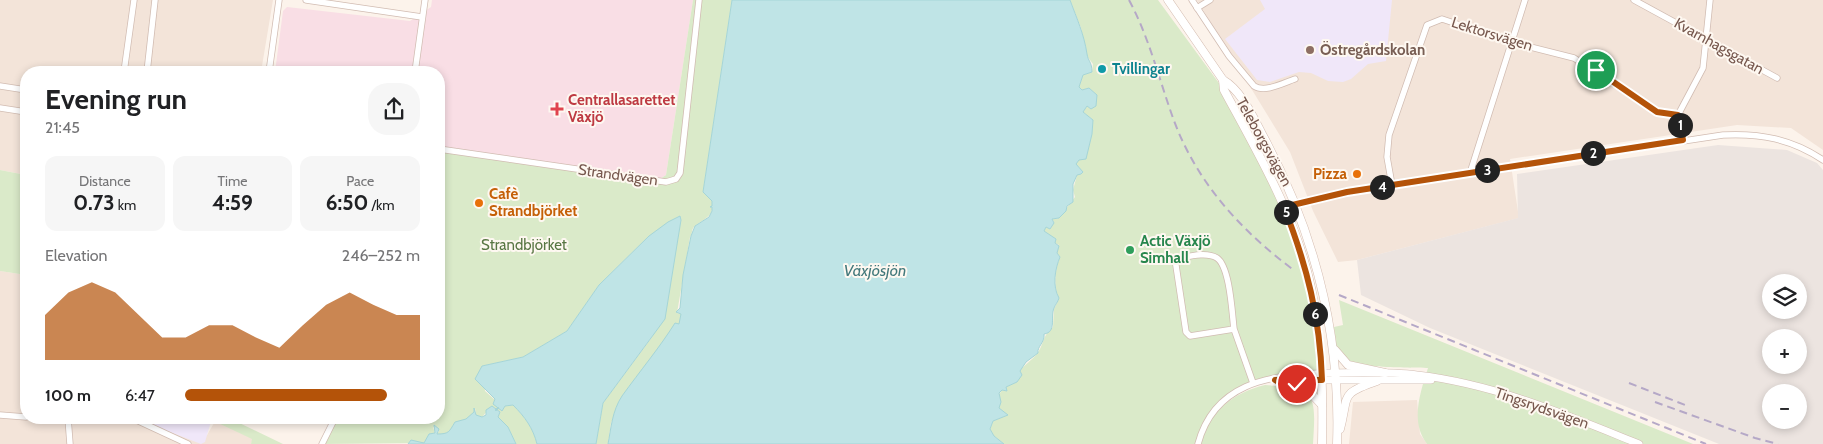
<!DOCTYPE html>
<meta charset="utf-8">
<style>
:root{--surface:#fff;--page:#f6f6f6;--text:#202124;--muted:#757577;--accent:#b45309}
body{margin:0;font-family:Cabin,sans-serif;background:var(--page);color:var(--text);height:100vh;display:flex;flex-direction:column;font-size:19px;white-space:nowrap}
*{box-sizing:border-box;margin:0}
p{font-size:16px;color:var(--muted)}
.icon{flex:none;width:28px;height:28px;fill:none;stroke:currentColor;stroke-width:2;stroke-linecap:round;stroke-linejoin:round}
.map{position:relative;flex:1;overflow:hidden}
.drawer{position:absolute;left:20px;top:66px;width:425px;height:358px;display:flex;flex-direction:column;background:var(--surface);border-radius:20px;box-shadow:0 2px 8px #0003}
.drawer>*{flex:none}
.tools{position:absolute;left:1762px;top:274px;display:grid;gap:10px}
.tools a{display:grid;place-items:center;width:45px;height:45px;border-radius:50%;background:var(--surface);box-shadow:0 2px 8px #0003;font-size:25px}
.pin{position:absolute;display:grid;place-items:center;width:42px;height:42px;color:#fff;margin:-21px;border:2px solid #fff;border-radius:50%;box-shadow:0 1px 5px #0007}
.km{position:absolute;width:25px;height:25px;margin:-12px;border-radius:50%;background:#222;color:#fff;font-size:14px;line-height:25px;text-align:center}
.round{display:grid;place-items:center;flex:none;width:52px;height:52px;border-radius:20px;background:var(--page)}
.overview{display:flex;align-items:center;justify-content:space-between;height:85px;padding:0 25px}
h1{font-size:28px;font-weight:700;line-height:38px}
.figures{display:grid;grid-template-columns:repeat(3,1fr);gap:8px;height:85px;padding:5px 25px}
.figures div{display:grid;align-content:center;border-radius:12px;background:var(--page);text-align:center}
.figures b{font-size:21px;font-weight:700}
.figures small{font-size:14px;font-weight:400}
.figures p{font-size:14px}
.chart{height:140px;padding:10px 25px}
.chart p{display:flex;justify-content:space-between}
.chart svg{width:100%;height:90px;margin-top:5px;fill:var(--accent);opacity:.7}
ul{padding:0 25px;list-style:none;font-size:16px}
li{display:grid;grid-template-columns:80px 60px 1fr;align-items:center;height:38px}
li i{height:12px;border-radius:6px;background:var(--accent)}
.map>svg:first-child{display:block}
.residential{fill:#f3e4d9}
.industrial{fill:#ece4e0;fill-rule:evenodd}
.education{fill:#f0e7f9}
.medical{fill:#f9dee5}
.green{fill:#daeac9}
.water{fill:#bfe4e6;stroke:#a5d5d7}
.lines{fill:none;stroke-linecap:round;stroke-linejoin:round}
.stream{stroke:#a5d5d7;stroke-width:2}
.minor-casing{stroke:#d1bcb2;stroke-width:7}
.tertiary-casing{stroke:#d1bcb2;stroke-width:8}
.secondary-casing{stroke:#d4bcb0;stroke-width:9}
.minor{stroke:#fff;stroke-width:5.5}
.tertiary{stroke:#fff;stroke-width:7}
.secondary{stroke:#fff;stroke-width:8}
.rail{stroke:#b5a8c7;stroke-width:2;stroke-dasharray:8 5;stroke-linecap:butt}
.route-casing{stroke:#fff;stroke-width:10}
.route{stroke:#b45309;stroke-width:6}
.education-dot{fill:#8d6e63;stroke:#fef8f1;stroke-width:2}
.culture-dot{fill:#0f9aa8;stroke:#fef8f1;stroke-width:2}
.health-dot{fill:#e0444e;stroke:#fef8f1;stroke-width:2}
.food-dot{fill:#e8710a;stroke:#fef8f1;stroke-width:2}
.leisure-dot{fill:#2e9e5b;stroke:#fef8f1;stroke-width:2}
.labels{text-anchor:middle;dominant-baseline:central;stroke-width:4;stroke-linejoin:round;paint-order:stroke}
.street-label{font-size:15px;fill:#77584e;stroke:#fef8f1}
.education-label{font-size:15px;font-weight:bold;fill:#785e54;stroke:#fef8f1;text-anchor:start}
.culture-label{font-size:15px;font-weight:bold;fill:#0d838f;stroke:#fef8f1;text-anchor:start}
.health-label{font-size:15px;font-weight:bold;fill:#be3a42;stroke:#fef8f1;text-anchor:start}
.food-label{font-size:15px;font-weight:bold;fill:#c56008;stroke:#fef8f1;text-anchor:end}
.leisure-label{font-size:15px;font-weight:bold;fill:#27864d;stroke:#fef8f1;text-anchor:start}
.park-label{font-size:15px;fill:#587643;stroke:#fef8f1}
.water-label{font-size:16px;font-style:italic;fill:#42787b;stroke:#fef8f1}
</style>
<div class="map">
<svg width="1823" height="444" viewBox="0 0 1823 444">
<rect width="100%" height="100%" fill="#fcf3eb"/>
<g class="residential">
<path d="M0,0h273l-12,72h-235v103l-26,-5z"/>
<path d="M1197,0h626v150l-32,-22 -54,-3 -227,34 9,59 -162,42 -19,2 -25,-51 -23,-59z"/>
<path d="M0,271l26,4v143h127l49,20 5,-3 10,-17 38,15 -4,11h-251z"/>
<path d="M1417,400l3,34 7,10h-78l4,-42z"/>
</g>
<path class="industrial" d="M1718,145l69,5 30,13 6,7v274h-104l-289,-116 -69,-33 -4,-35 161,-42 -1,-44zM1771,282h28v28h-28zM1771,338h28v27h-28zM1771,392h28v28h-28z"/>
<g class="education">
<path d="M1260,0h132l-6,61 -18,3 -17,15 -8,3 -15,-1 -17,-8 -12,-1 -29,10 -13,-2 -32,-41 40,-30z"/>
<path d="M134,418h78l-7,24 -4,2z"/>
</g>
<path class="medical" d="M432,0h261l-27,175 -6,4 -221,-33v-74h-164l8,-61 4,-4 123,14 21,-14z"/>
<g class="green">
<path d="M693,0h39l-29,192 9,9c3,15 -7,17 -17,25 -4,3 -2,7 -5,11l-13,76 5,1 -3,11 -4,-1 -7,13 -48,64 -9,22 -3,21h-12l7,-41 49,-66 29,-116 -32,15 -50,49 -32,46 -44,26 -41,9 3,25 10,9 -2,3 9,7 3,-4 8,-1c12,12 20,23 24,39h-21l-8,-17 -10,-10 2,-5 -8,-6 -10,11 -6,-2 -1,-7 -1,4 -7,7 -13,5c-3,9 -8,12 -17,10l2,-3 -6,-4 2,6 -5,1 -6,9 -103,1 13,-26h105v-272l221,33 6,-4z"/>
<path d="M1070,0h88l66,90 44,82 43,115 11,93h-47l-22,3 -38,26 -17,35h-194l-10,-8 -4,-7 3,-8 14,-6 -8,-7 -1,-12 4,-6 5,1 -1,-4 11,-5 4,-7 -1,-4c5,-7 11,-10 16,-16 8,-9 6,-20 17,-28l1,-18 5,-10c-6,-13 -4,-30 1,-42l-3,-4 2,-8 -4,-2 1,-4 -9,-4 -3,-4 2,-4 4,2 4,-7 -2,-3h5c7,-7 12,-14 18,-22l-2,-7 4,-15 6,-3 -7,-8 2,-4 7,-1 7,-25 1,-14 -10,-8 4,-6 4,3 4,-3 2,-11 -8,-7 -7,2 -3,-3 4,-12 9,-3 1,-8 -6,-8 -6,-28z"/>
<path d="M0,170l26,5v100l-26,-4z"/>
<path d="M1339,300l354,144h-266c-17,-22 -7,-51 1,-76 -18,-1 -81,2 -89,-14 -4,-8 -4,-19 -5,-27l9,-2z"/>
<path d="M1265,385c52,4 51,9 48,59h-112c8,-33 32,-51 64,-59z"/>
<path d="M216,418h13l54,26h-32l1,-5 -36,-17z"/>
</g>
<g class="water">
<path d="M732,0h338c7,19 14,34 17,54 1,7 5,8 5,18l-9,3 -4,12 3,3 7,-2 8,7 -1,11 -5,3 -4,-3 -4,6 10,8 -1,14 -6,25 -7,1 -3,4 7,8 -2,2 -4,1 -4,9v18l-6,4 -1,5 -7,7 -7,1 2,4 -4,6 -4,-2 -2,4 12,8 -1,4 4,3 -2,7 3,4c-5,12 -8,29 -1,41 -1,4 -4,7 -5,10 -4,10 3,24 -10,26 1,9 -7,12 -6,19l-12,9 -6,9 2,4 -5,7 -11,5 1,4 -5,-1 -3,3 2,9 -2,6 9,7 -15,6 -3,8 4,7 10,8h-396c3,-15 4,-33 14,-48 18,-25 38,-49 53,-73l4,1 2,-10 -5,-2 4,-4 3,-33 8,-39 4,-10 14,-9 3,-6v-4h-2l2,-1v-5l-9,-9z"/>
<path d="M680,216l1,4 -16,99 -62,84 -7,41h-59c-4,-16 -12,-27 -24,-39l-8,1 -3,5 -9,-7 2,-5 -20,-20 7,-13 41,-9 44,-26 32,-46 50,-49 19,-14z"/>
<path d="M492,406l8,6 -2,5 10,10 8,17h-108l3,-4 13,3 5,-9 6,-1 -1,-8 5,4 -2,5c12,0 12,-2 18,-12l11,-3 8,-7v-4l2,7 6,2 4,-2v-5z"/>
</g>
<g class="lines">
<path class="stream" d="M496,410l2,-2"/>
<g class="minor-casing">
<g id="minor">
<path d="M306,0l116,17"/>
<path d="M1192,0l37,56 25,30c11,7 29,-3 41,-7"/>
<path d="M1634,0l143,78"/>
<path d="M1197,8l13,-8"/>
<path d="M124,72l10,-72"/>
<path d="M147,72l8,-72"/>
<path d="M269,72l10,-72"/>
<path d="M415,72l10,-72"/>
<path d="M0,86l26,4"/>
<path d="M0,108l26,4"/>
<path d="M1683,140l-5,-25 25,-47 7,-68"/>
<path d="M439,149l227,33 10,-3 4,-6 19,-173"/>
<path d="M1470,173l55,-173"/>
<path d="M1392,185l-5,-28 2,-22 38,-110 15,-6 69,23 63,16 83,54 21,3"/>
<path d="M1284,207l63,-15 376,-57c37,-2 69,4 100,25"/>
<path d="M1234,329c-2,-16 -4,-62 -17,-71 -11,-7 -30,-1 -42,1l11,73 4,4 44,-7 19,54"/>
<path d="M1278,380h44"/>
<path d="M0,415l26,2"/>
<path d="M68,418l2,26"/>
<path d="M132,418l56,26"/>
<path d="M322,444l13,-26"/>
<path d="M1198,444c16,-60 70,-69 123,-71"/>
</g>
</g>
<g class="tertiary-casing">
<g id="tertiary">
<path d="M1321,373c32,0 64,-2 96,2 78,9 150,40 222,69"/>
<path d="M1322,380h109"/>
</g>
</g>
<g class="secondary-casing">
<g id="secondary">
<path d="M1168,0l55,80c18,10 30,37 39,54 53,98 79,199 75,310"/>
<path d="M1223,80l1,10c34,63 72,127 87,198 11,51 12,104 11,156"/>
<path d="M1335,350l13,15 37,8"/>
<path d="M1275,380l5,3 25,4 17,18"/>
<path d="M1340,429c9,-34 -1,-35 37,-48"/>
</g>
</g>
<use href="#minor" class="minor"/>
<use href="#tertiary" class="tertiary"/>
<use href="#secondary" class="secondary"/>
<g class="rail">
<path d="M1129,0c20,37 30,79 44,118 23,64 68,113 122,153"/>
<path d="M1339,295l367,149"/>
<path d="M1629,383l56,22"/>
<path d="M1655,402l100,36 23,6"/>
</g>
</g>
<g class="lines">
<g class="route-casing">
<path id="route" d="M1297,384l-17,-1 -5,-3h47c-2,-63 -15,-114 -38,-173l63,-15 336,-52 -5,-25 -21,-3 -61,-42"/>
</g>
<use href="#route" class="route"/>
</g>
<circle class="education-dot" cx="1310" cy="50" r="5"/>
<circle class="culture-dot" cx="1102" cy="69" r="5"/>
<path class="health-dot" d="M554.5 101.5h5v5h5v5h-5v5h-5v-5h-5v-5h5z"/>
<g class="food-dot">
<circle cx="1357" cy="174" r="5"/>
<circle cx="479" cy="203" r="5"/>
</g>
<circle class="leisure-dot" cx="1130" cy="250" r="5"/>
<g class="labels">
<g class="street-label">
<text transform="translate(1492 34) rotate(17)">Lektorsvägen</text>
<text transform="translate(1719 46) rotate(29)">Kvarnhagsgatan</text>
<text transform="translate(1264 142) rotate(61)">Teleborgsvägen</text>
<text transform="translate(618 175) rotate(8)">Strandvägen</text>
<text transform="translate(1542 408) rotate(19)">Tingsrydsvägen</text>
</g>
<g class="education-label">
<text x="1320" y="50">Östregårdskolan</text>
</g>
<g class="culture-label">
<text x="1112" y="69">Tvillingar</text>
</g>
<g class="health-label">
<text x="568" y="100">Centrallasarettet<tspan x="568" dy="17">Växjö</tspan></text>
</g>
<g class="food-label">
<text x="1347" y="174">Pizza</text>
<text x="489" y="194" text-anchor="start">Cafè<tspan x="489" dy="17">Strandbjörket</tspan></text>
</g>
<g class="leisure-label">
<text x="1140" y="241">Actic Växjö<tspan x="1140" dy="17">Simhall</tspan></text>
</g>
<g class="park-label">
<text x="524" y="245">Strandbjörket</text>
</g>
<g class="water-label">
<text x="875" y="270">Växjösjön</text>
</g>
</g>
</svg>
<div class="tools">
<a><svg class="icon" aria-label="layers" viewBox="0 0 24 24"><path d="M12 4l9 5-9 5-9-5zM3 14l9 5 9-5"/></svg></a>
<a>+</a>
<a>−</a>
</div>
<div class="pin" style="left:1596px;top:70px;background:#1e9e55"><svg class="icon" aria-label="arrive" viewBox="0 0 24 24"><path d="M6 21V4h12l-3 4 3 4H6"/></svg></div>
<div class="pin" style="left:1297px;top:384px;background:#d93025"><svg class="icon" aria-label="check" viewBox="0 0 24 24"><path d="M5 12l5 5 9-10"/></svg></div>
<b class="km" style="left:1680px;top:125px">1</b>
<b class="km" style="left:1593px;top:153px">2</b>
<b class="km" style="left:1487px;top:170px">3</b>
<b class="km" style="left:1382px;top:187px">4</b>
<b class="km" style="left:1286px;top:212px">5</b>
<b class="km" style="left:1315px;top:314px">6</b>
<section class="drawer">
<div class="overview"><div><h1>Evening run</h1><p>21:45</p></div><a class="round"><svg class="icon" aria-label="share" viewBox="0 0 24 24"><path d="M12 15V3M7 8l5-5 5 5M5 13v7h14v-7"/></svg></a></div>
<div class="figures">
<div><p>Distance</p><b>0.73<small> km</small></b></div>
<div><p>Time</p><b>4:59</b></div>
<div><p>Pace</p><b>6:50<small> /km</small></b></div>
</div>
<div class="chart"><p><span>Elevation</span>246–252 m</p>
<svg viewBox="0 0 160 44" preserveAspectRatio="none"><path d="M0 44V22L10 11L20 6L30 11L40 22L50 33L60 33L70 27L80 27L90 33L100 38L110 27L120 17L130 11L140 17L150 22L160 22V44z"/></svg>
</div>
<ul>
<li><b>100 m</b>6:47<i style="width:86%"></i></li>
</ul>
</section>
</div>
